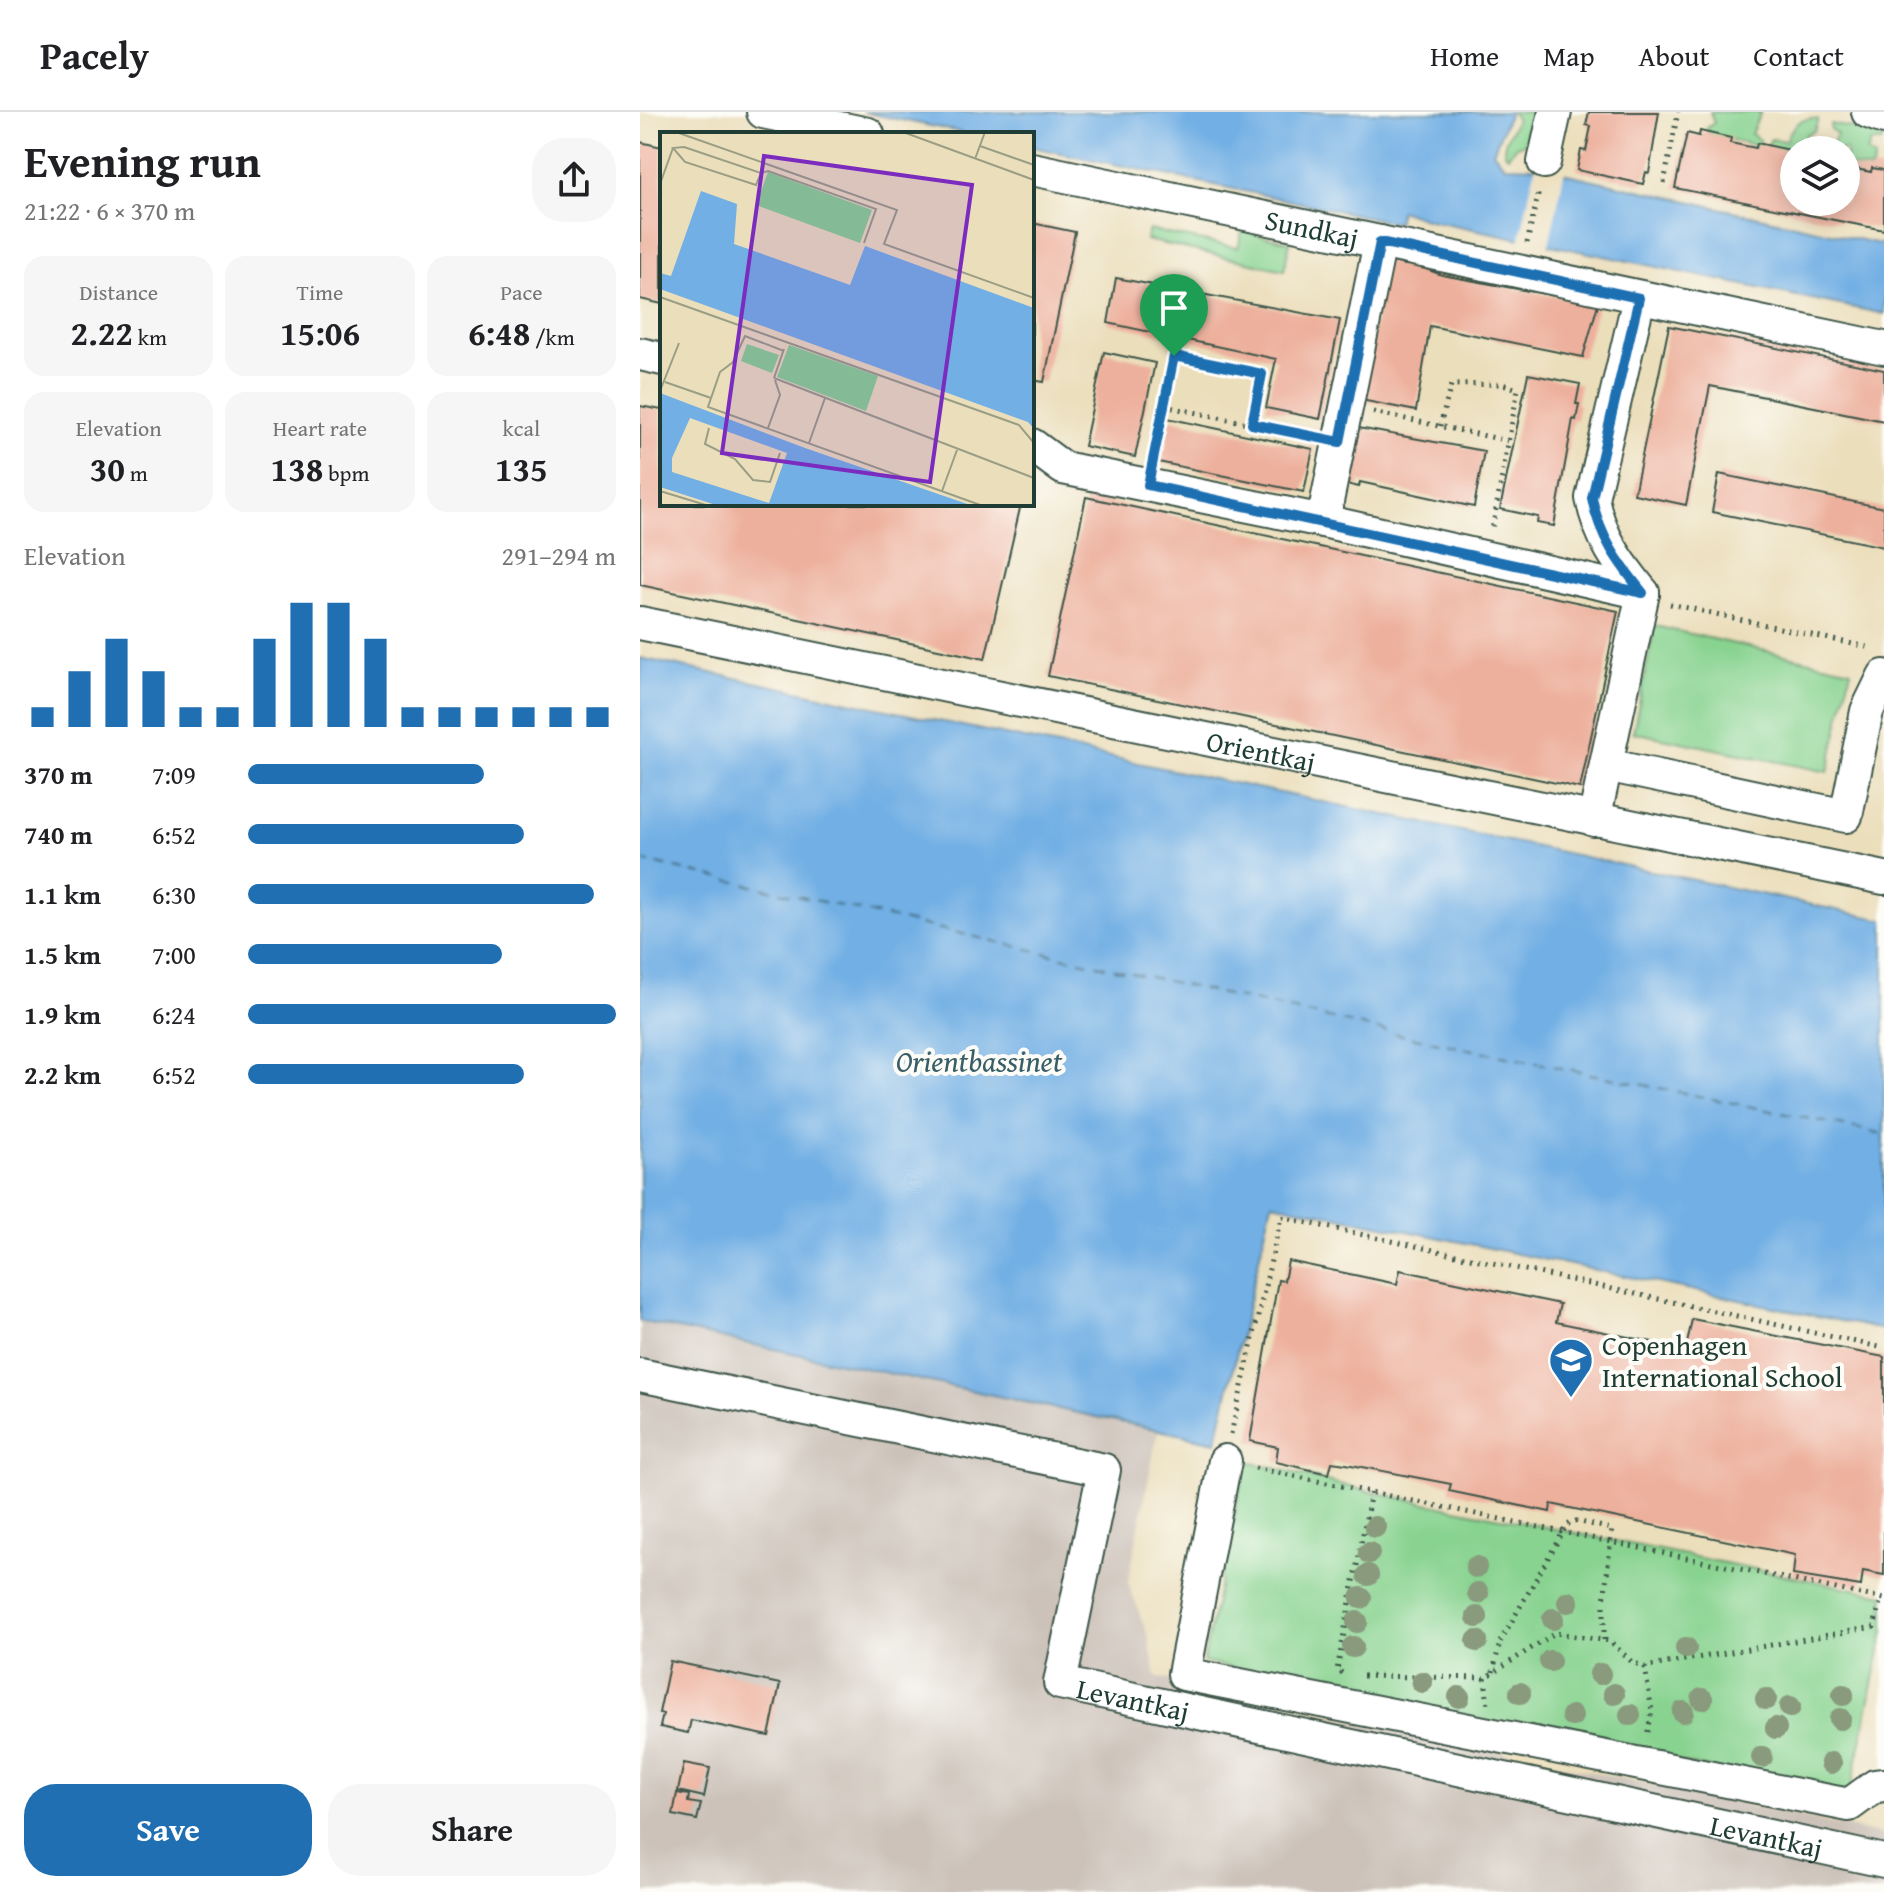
<!DOCTYPE html>
<meta charset="utf-8">
<style>
:root{--surface:#fff;--page:#f6f6f6;--text:#202124;--muted:#757577;--line:#e0e0e0;--accent:#1f6fb2}
body{margin:0;font-family:"Gentium Book Plus",serif;background:var(--page);color:var(--text);height:100vh;display:flex;flex-direction:column;font-size:30px;white-space:nowrap}
*{box-sizing:border-box;margin:0}
p{font-size:26px;color:var(--muted)}
.icon{flex:none;width:44px;height:44px;fill:none;stroke:currentColor;stroke-width:2;stroke-linecap:round;stroke-linejoin:round}
.map{position:relative;flex:1;overflow:hidden}
.drawer{display:flex;flex-direction:column;background:var(--surface);width:640px}
.drawer>*{flex:none}
.fabs{position:absolute;left:1140px;top:24px;display:grid;gap:16px}
.fabs a{display:grid;place-items:center;width:80px;height:80px;border-radius:50%;background:var(--surface);box-shadow:0 4px 20px #0003;font-size:40px}
.pin{position:absolute;display:grid;place-items:center;width:68px;height:68px;color:#fff;margin:-82px -34px;border-radius:50% 50% 50% 0;rotate:-45deg;box-shadow:0 0 8px #0007}
.pin .icon{rotate:45deg}
.round{display:grid;place-items:center;flex:none;width:84px;height:84px;border-radius:32px;background:var(--page)}
.head{display:flex;align-items:center;justify-content:space-between;height:136px;padding:0 24px}
h1{font-size:44px;font-weight:700;line-height:60px}
.metrics{display:grid;grid-template-columns:repeat(3,1fr);gap:12px;height:136px;padding:8px 24px}
.metrics div{display:grid;align-content:center;border-radius:20px;background:var(--page);text-align:center}
.metrics b{font-size:34px;font-weight:700}
.metrics small{font-size:22px;font-weight:400}
.metrics p{font-size:22px}
.chart{height:224px;padding:16px 24px}
.chart p{display:flex;justify-content:space-between}
.chart svg{width:100%;height:144px;margin-top:8px;stroke:var(--accent);stroke-width:6}
.cta{display:flex;gap:16px;margin-top:auto;padding:16px 24px}
.cta a{flex:1;height:92px;border-radius:32px;background:var(--accent);color:#fff;font-size:32px;font-weight:700;line-height:92px;text-align:center}
.cta a+a{background:var(--page);color:var(--text)}
ul{padding:0 24px;list-style:none;font-size:26px}
li{display:grid;grid-template-columns:128px 96px 1fr;align-items:center;height:60px}
li i{height:20px;border-radius:10px;background:var(--accent)}
header{display:flex;align-items:center;gap:48px;box-sizing:border-box;height:112px;padding:0 40px;background:var(--surface);border-bottom:2px solid var(--line)}
header strong{font-size:38px}
nav{display:flex;gap:44px;margin-inline-start:auto;font-size:28px}
main{display:flex;flex:1;min-height:0}
.map>svg:first-child{display:block}
.industrial{fill:#ccc2b9}
.green{fill:#88d390;stroke:#548862;stroke-width:2}
.water{fill:#71afe4;stroke:#48768c;stroke-width:2}
.pier{fill:#ebdebb}
.lines{fill:none;stroke-linecap:round;stroke-linejoin:round}
.ferry{stroke:#385f69;stroke-width:2;stroke-dasharray:10 8;stroke-linecap:butt}
.building{fill:#edb09c}
.minor-casing{stroke:#3e5548;stroke-width:36}
.path{stroke:#3e5548;stroke-width:5;stroke-dasharray:2 6;stroke-linecap:butt}
.minor{stroke:#fff;stroke-width:32}
.path-bridge{stroke:#3e5548;stroke-width:5;stroke-dasharray:2 6;stroke-linecap:butt}
.tree{fill:#899a7d}
.route-casing{stroke:#fff;stroke-width:16}
.route{stroke:#1f6fb2;stroke-width:10}
.labels{text-anchor:middle;dominant-baseline:central;stroke-width:8;stroke-linejoin:round;paint-order:stroke}
.street-label{font-size:28px;fill:#1f3d34;stroke:#fdfcf7}
.poi-label{font-size:28px;fill:#1f3d34;stroke:#fdfcf7;text-anchor:start}
.water-label{font-size:30px;font-style:italic;fill:#385f69;stroke:#fdfcf7}
.inset-river{fill:none;stroke:#71afe4;stroke-width:4}
.inset-road{fill:none;stroke:#999e85;stroke-width:2}
.view{fill:#7b2cbf;fill-opacity:0.15;stroke:#7b2cbf;stroke-width:4}
.inset-edge{fill:none;stroke:#1f3d34;stroke-width:4}
</style>
<header>
<strong>Pacely</strong>
<nav><a>Home</a><a>Map</a><a>About</a><a>Contact</a></nav>
</header>
<main>
<section class="drawer">
<div class="head"><div><h1>Evening run</h1><p>21:22 · 6 × 370 m</p></div><a class="round"><svg class="icon" aria-label="share" viewBox="0 0 24 24"><path d="M12 15V3M7 8l5-5 5 5M5 13v7h14v-7"/></svg></a></div>
<div class="metrics">
<div><p>Distance</p><b>2.22<small> km</small></b></div>
<div><p>Time</p><b>15:06</b></div>
<div><p>Pace</p><b>6:48<small> /km</small></b></div>
</div>
<div class="metrics">
<div><p>Elevation</p><b>30<small> m</small></b></div>
<div><p>Heart rate</p><b>138<small> bpm</small></b></div>
<div><p>kcal</p><b>135</b></div>
</div>
<div class="chart"><p><span>Elevation</span>291–294 m</p>
<svg viewBox="0 0 160 44" preserveAspectRatio="none"><path d="M5 44V38M15 44V27M25 44V17M35 44V27M45 44V38M55 44V38M65 44V17M75 44V6M85 44V6M95 44V17M105 44V38M115 44V38M125 44V38M135 44V38M145 44V38M155 44V38"/></svg>
</div>
<ul>
<li><b>370 m</b>7:09<i style="width:64%"></i></li>
<li><b>740 m</b>6:52<i style="width:75%"></i></li>
<li><b>1.1 km</b>6:30<i style="width:94%"></i></li>
<li><b>1.5 km</b>7:00<i style="width:69%"></i></li>
<li><b>1.9 km</b>6:24<i style="width:100%"></i></li>
<li><b>2.2 km</b>6:52<i style="width:75%"></i></li>
</ul>
<div class="cta"><a>Save</a><a>Share</a></div>
</section>
<div class="map">
<svg width="1244" height="1780" viewBox="0 0 1244 1780">
<rect width="100%" height="100%" fill="#fdfcf7"/>
<filter id="ink" filterUnits="userSpaceOnUse"><feTurbulence type="fractalNoise" baseFrequency=".0125" numOctaves="2"/><feDisplacementMap in="SourceGraphic" scale="16" xChannelSelector="R" yChannelSelector="G"/><feConvolveMatrix kernelMatrix="1 2 1 2 8 2 1 2 1" color-interpolation-filters="sRGB"/></filter>
<filter id="wash" filterUnits="userSpaceOnUse"><feTurbulence type="fractalNoise" baseFrequency=".006" numOctaves="4" result="noise"/><feDisplacementMap in="SourceGraphic" scale="32" xChannelSelector="R" yChannelSelector="G"/><feGaussianBlur stdDeviation="1.8" result="paint"/><feColorMatrix in="noise" values="0 0 0 0 0 0 0 0 0 0 0 0 0 0 0 0 0 1.4 0 .05"/><feComposite in="paint" operator="in"/></filter>
<g filter="url(#wash)">
<rect width="100%" height="100%" fill="#ebdebb"/>
<path class="industrial" d="M0,1209l518,110 -30,152 20,53 8,41 728,158v57h-1244z"/>
<g class="green">
<path d="M872,0h25l11,7 -12,21 -20,6 -8,10 -4,-3c-1,-14 8,-21 12,-34z"/>
<path d="M1070,0h51l-10,22 9,6 -1,6 -50,-11 -2,-7 7,-5z"/>
<path d="M1178,7l-4,12 -8,3v16h-12v5l-28,-7 5,-9 15,2c6,-16 14,-24 32,-22z"/>
<path d="M1191,12l53,10 -2,8h-11l-4,11 8,5 -4,12 -25,-5v-15h-22l8,-5 5,-11 -7,-5z"/>
<path d="M509,118l89,18 4,-17 48,11 -6,28 -138,-30z"/>
<path d="M1015,514l196,44 -23,102 -195,-40z"/>
<path d="M606,1349l125,31 513,103v37l-35,166 -646,-136z"/>
</g>
<g class="water">
<path d="M223,0h647l-17,40 12,14 31,1 348,78v69l-459,-95 -25,-9 -3,13 -365,-76v-13h-63z"/>
<path d="M0,546l1244,262v410l-612,-127 -56,239 -576,-121z"/>
</g>
<path class="pier" d="M896,51l29,6 -17,80 -29,-6z"/>
<g class="lines">
<path class="ferry" d="M0,748l775,178 469,96"/>
</g>
<g id="blocks">
<g class="building">
<path d="M949,0h70l-10,61 -3,-1 -3,12 -66,-14 4,-20 5,1 5,-25 -5,-1z"/>
<path d="M1060,19l31,7 -1,5 26,5 1,-5 33,7 -1,4 5,2v46h52v-35l25,5 1,-4 12,2v60l-209,-42 12,-55 12,3z"/>
<path d="M0,30l22,5v157l-22,-5z"/>
<path d="M392,111l43,9 -31,150 -12,-2z"/>
<path d="M768,148l19,4 -1,5 16,6 156,29 -15,53 -153,-31 -14,85 -55,-11 25,-139 21,4z"/>
<path d="M476,166l224,42 -20,99 -54,-11 10,-49 -168,-36z"/>
<path d="M1029,214l215,44v51l-174,-35 -24,119 -52,-11z"/>
<path d="M464,240l51,11 -20,94 -51,-11z"/>
<path d="M888,262l52,10 -4,20h3l-3,16 -3,-1 -19,107 -17,-3 1,-6 -38,-8z"/>
<path d="M0,294l22,4v94h359l-36,155 -345,-74z"/>
<path d="M527,306l146,31 -9,43 -146,-30z"/>
<path d="M713,315l131,24 -10,56 -114,-25 -1,5 -21,-5z"/>
<path d="M1079,362l165,34v39l-172,-35z"/>
<path d="M446,385l532,114 -38,177 -532,-112z"/>
<path d="M648,1149l109,23 3,-14 160,34 -4,18 130,27 6,-30 192,38v218l-21,-4 -2,15 -68,-11 2,-20 -244,-51 -1,8 -101,-21 2,-7 -105,-20 -14,-2 -3,12 -53,-12 2,-15 -28,-6 28,-161 6,1z"/>
<path d="M30,1549l110,23 -11,52 -78,-16 -3,13 -28,-6 3,-13 -4,-1z"/>
<path d="M44,1651l26,5 -6,29 -26,-6z"/>
<path d="M37,1681l12,2 -1,7 13,2 -4,16 -24,-5z"/>
</g>
</g>
</g>
<g filter="url(#ink)">
<use href="#blocks" fill-opacity="0" stroke="#3e5548" stroke-width="2"/>
<g class="lines">
<g class="minor-casing">
<g id="minor">
<path d="M123,0l105,22"/>
<path d="M1228,0l16,6"/>
<path d="M904,50l11,-50"/>
<path id="s1" d="M392,57l852,179"/>
<path d="M999,186l-47,200c8,40 26,64 51,95"/>
<path d="M0,242l22,5"/>
<path d="M392,333l31,23 260,53 320,72"/>
<path d="M683,409l57,-279"/>
<path id="s2" d="M0,511l1244,255"/>
<path d="M966,653l240,51 21,-105 17,-35"/>
<path d="M954,708l49,-227"/>
<path id="s3" d="M0,1263l464,95 -44,213 824,178"/>
<path d="M585,1349l-41,213 665,131 26,-19 9,-1"/>
</g>
</g>
<g class="path">
<path d="M1024,71l14,-71"/>
<path d="M887,131l12,-52"/>
<path d="M524,294l148,30"/>
<path d="M733,300l136,29"/>
<path d="M800,314l11,-41 52,-1 15,5 -26,141"/>
<path d="M514,344l20,-100 88,18 -10,50"/>
<path d="M1030,492l201,44"/>
<path d="M591,1322l50,-217 603,131"/>
<path d="M615,1356l629,131"/>
<path d="M964,1528v-38"/>
<path d="M1005,1555l7,44 -5,25"/>
<path d="M853,1560l7,-30"/>
<path d="M702,1561l-5,-3 34,-178"/>
<path d="M723,1564l122,2 70,-45 55,8 22,21 13,5 229,-40 7,-29"/>
<path d="M845,1566l3,27"/>
</g>
<use href="#minor" class="minor"/>
<path class="path-bridge" d="M860,1530l67,-117 9,-4 36,8 -8,73"/>
</g>
<g class="tree">
<circle cx="735" cy="1415" r="11"/>
<circle cx="729" cy="1441" r="11"/>
<circle cx="836" cy="1455" r="11"/>
<circle cx="728" cy="1463" r="11"/>
<circle cx="838" cy="1481" r="11"/>
<circle cx="721" cy="1486" r="11"/>
<circle cx="928" cy="1490" r="11"/>
<circle cx="837" cy="1505" r="11"/>
<circle cx="913" cy="1507" r="11"/>
<circle cx="717" cy="1510" r="11"/>
<circle cx="837" cy="1529" r="11"/>
<circle cx="713" cy="1535" r="11"/>
<circle cx="1046" cy="1536" r="11"/>
<circle cx="910" cy="1549" r="11"/>
<circle cx="960" cy="1562" r="11"/>
<circle cx="782" cy="1570" r="11"/>
<circle cx="880" cy="1581" r="11"/>
<circle cx="974" cy="1582" r="11"/>
<circle cx="1203" cy="1583" r="11"/>
<circle cx="819" cy="1585" r="11"/>
<circle cx="1062" cy="1587" r="11"/>
<circle cx="1126" cy="1587" r="11"/>
<circle cx="1150" cy="1595" r="11"/>
<circle cx="1043" cy="1600" r="11"/>
<circle cx="990" cy="1603" r="11"/>
<circle cx="932" cy="1604" r="11"/>
<circle cx="1200" cy="1607" r="11"/>
<circle cx="1136" cy="1616" r="11"/>
<circle cx="1122" cy="1645" r="11"/>
<circle cx="1191" cy="1651" r="11"/>
</g>
</g>
<g class="lines" filter="url(#ink)">
<g class="route-casing">
<path id="route" d="M740,130l259,56 -47,200c8,40 26,64 51,95l-495,-108 26,-129 88,18 -10,50 88,18z"/>
</g>
<use href="#route" class="route"/>
</g>
<defs>
<g id="school-pin" transform="scale(2.3)"><path d="M0 17L-7.5 6A9.5 9.5 0 1 1 7.5 6Z" fill="#1f6fb2" stroke="#fdfcf7"/><path d="M0-5L7-2L0 1L-7-2ZM-4 1L0 2.5L4 1V4Q0 6-4 4Z" fill="#fff"/></g>
</defs>
<g fill-rule="evenodd">
<use href="#school-pin" x="931" y="1248"/>
</g>
<g class="labels">
<g class="street-label">
<text stroke="none"><textPath href="#s1" startOffset="286">Sundkaj</textPath></text>
<text stroke="none"><textPath href="#s2" startOffset="634">Orientkaj</textPath></text>
<text stroke="none"><textPath href="#s3" startOffset="766">Levantkaj</textPath></text>
<text stroke="none"><textPath href="#s3" startOffset="1414">Levantkaj</textPath></text>
</g>
<g class="poi-label">
<text x="962" y="1232">Copenhagen<tspan x="962" dy="32">International School</tspan></text>
</g>
<g class="water-label">
<text x="339" y="949">Orientbassinet</text>
</g>
</g>
<g transform="translate(20 20)">
<rect width="374" height="374" fill="#ebdebb"/>
<path d="M108,40l104,38 -12,33 -104,-38zM87,212l32,11 -7,18 -31,-12zM129,213l89,31 -12,35 -89,-34z" fill="#88d390"/>
<path d="M41,59l36,13 -3,40 116,41 15,-39 169,62v121l-6,-7 -368,-133v-16l11,3zM0,261l145,55 168,58h-254l-59,-19zM30,286l97,35 -18,50 -97,-31v-14z" fill="#71afe4" fill-rule="evenodd"/>
<path class="inset-river" d="M31,132l343,126"/>
<path class="inset-road" d="M16,0l221,78 -13,34 150,54M243,0l131,48M320,14l54,19M24,15l77,26 -5,12 -71,-23 -12,-14zM315,27l10,-27M101,41l7,-2 108,38 -12,34M0,52l13,-36M0,165l359,128 15,18M124,219l-39,-15 -12,26 -13,10 -12,35 275,99M114,246l260,100M114,246l10,-29M5,250l46,16M0,259l19,-48M49,296l-4,16 30,15 18,21 17,2 10,-29M108,296l12,-33 -5,-15M149,311l16,-45M0,359l49,15M282,359l15,-41"/>
<path class="view" d="M104,24l208,29 -42,297 -208,-29z"/>
<rect width="374" height="374" class="inset-edge"/>
</g>
</svg>
<div class="fabs">
<a><svg class="icon" aria-label="layers" viewBox="0 0 24 24"><path d="M12 4l9 5-9 5-9-5zM3 14l9 5 9-5"/></svg></a>
</div>
<div class="pin" style="left:534px;top:244px;background:#1e9e55"><svg class="icon" aria-label="arrive" viewBox="0 0 24 24"><path d="M6 21V4h12l-3 4 3 4H6"/></svg></div>
</div>
</main>
